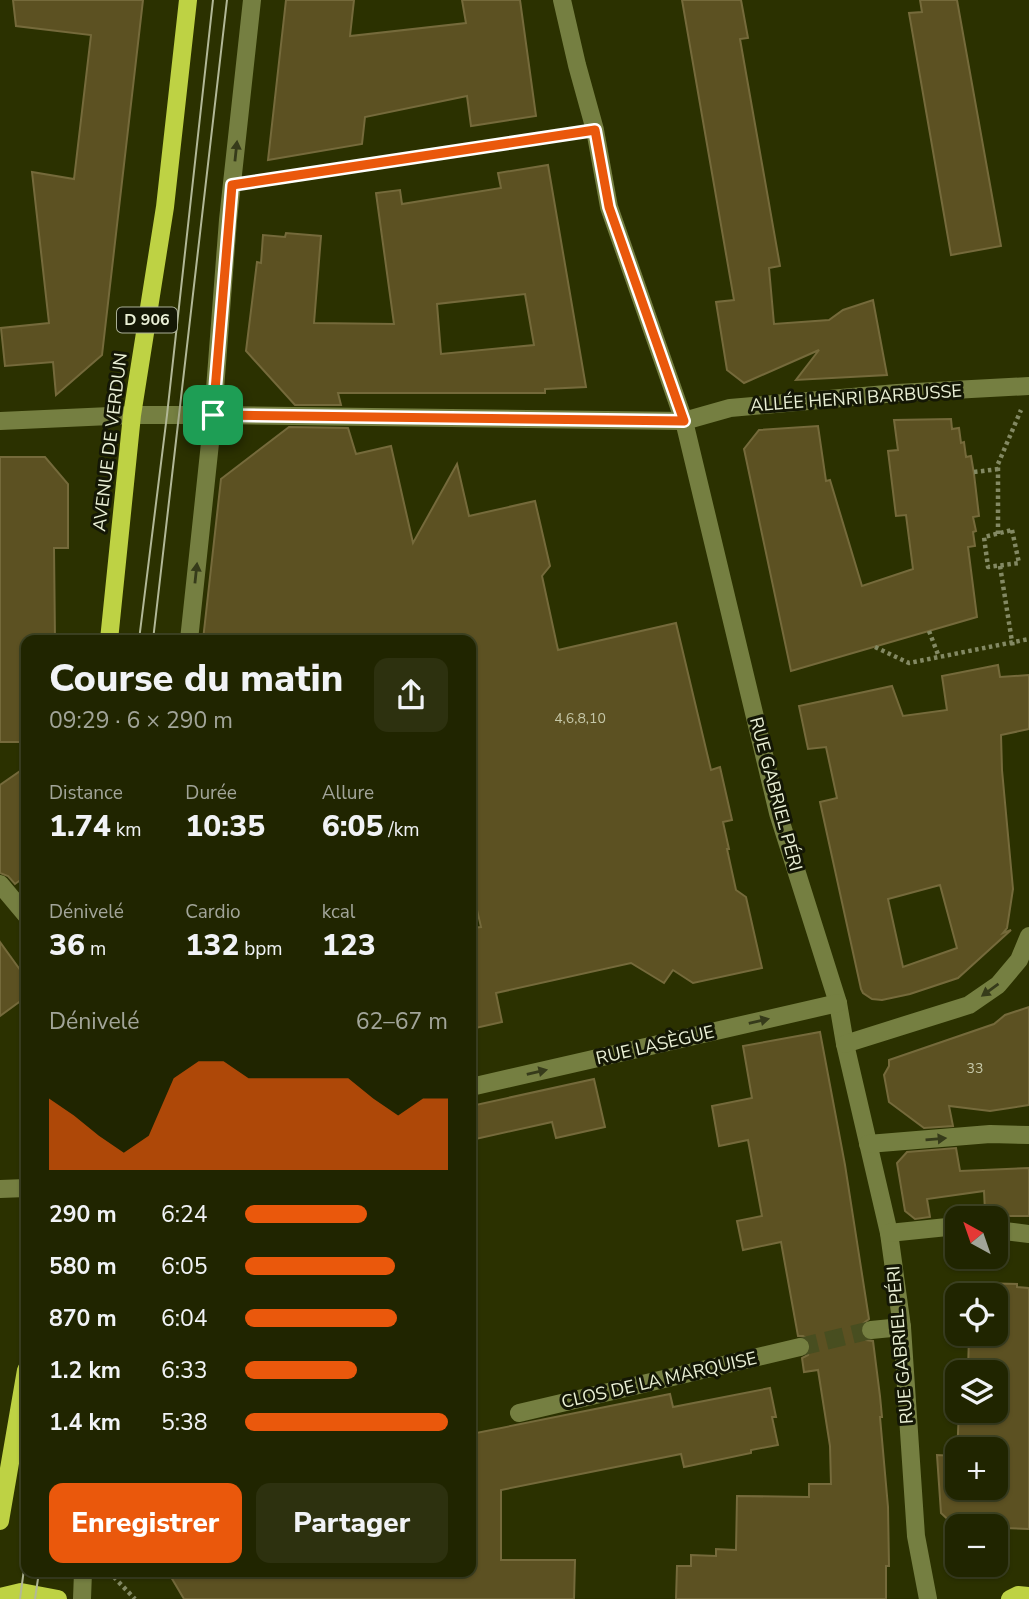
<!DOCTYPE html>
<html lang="fr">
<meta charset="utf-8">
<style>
:root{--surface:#202500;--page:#2d310f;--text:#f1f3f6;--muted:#a2a599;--line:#3d4222;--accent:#ea580c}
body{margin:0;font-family:"Nunito Sans",sans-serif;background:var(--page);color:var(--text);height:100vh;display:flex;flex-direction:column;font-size:26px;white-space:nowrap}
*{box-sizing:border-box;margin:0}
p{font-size:23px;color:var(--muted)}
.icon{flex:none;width:38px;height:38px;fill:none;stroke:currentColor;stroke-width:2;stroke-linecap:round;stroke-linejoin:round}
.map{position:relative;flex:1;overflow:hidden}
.panel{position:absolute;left:21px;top:635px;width:455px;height:942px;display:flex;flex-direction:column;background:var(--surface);border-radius:14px;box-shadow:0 2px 5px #0004,0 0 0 2px var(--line)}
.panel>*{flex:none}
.needle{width:46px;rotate:320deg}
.buttons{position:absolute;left:945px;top:1206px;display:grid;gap:14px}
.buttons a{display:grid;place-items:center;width:63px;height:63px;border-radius:14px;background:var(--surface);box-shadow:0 2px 5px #0004,0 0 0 2px var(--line);font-size:35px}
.pin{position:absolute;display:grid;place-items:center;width:60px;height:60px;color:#fff;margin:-30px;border-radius:14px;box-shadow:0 4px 10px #0006}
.round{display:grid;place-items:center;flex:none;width:74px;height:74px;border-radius:14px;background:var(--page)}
.headline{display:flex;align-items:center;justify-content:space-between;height:119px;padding:0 28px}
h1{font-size:38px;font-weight:800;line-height:52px}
.metrics{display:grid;grid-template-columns:repeat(3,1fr);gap:10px;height:119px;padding:7px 28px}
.metrics div{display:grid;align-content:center}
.metrics b{font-size:30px;font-weight:800}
.metrics small{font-size:19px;font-weight:400}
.metrics p{font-size:19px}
.chart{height:196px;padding:14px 28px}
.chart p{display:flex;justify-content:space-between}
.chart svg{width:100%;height:126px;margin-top:7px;fill:var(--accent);opacity:.7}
.button{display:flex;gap:14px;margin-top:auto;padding:14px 28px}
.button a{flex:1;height:80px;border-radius:14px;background:var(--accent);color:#fff;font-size:28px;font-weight:800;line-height:80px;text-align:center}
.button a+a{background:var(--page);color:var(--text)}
ul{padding:0 28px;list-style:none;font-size:23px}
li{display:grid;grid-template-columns:112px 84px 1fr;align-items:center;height:52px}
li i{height:18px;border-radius:9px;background:var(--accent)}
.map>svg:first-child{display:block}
.building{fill:#5c5122;stroke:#756a3b;stroke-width:2;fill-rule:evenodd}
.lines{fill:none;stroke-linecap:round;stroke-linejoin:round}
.minor-tunnel{stroke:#484e20;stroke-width:18;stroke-dasharray:18 9;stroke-linecap:butt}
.path{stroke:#838963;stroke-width:4.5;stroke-dasharray:3.5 3.5;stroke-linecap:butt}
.minor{stroke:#757f41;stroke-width:18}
.major{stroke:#bed244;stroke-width:18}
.tram{stroke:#b2b897;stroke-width:2}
.oneway{fill:#363b1a}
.route-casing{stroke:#fff;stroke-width:14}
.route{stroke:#ea580c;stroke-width:9}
.labels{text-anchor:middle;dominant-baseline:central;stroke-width:6;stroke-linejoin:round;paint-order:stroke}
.number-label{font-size:14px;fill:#c6c8a9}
.shield{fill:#141705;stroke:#aaaf97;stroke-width:2}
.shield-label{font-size:16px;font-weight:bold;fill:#eaf0d6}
.street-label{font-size:18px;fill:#eaf0d6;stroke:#141705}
</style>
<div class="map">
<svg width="1029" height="1599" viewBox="0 0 1029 1599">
<rect width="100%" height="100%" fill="#2b3100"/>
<g class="building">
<path d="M13,0h130l-41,355 -46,40 -3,-33 -48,4 -4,-38 48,-5 -17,-151 42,7 17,-144 -75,-9z"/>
<path d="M286,0h68l-4,36 116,-13 -4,-23h58l16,116 -65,10 -4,-30 -102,21 -3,27 -94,16z"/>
<path d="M682,0h59l7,38 -8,1 40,227 -11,2 5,56 55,-4 14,-10 30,-10 14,75 -91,5 23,-30 -75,33 -17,-13 -11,-68 18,-2z"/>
<path d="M920,0h37l44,246 -50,9 -42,-242 13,-1z"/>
<path d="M548,165l38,222 -41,2v4h-207l3,12h-46l-49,-54 11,-89 4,1 2,-28 22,2 1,-4 35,3 -7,87 80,1 -18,-131 24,-3 2,14 99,-16 -3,-15zM525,294l9,51 -93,9 -4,-50z"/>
<path d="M951,419l1,10 7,-1 2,15 3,-1 2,15 5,-1 3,18 5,42 -6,1 3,14 -3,1 2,14 -7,1 9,70 -186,54 -47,-222 15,-19 59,-4 8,55 4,-1 32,106 51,-17 -7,-54 -10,1 -8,-65 10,-1 -4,-30z"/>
<path d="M289,427l59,1 8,26 35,-8 22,97 44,-79 12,52 66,-15 15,65 -8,10 16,74 118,-27 35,147 9,-3 12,53 -9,2 6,27h-2l9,41 10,7 16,71 -69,15 -20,-13 -9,13 -33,-20 -135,30 6,29 -31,7v-101l10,-1 -10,-43v-244h-268l18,-161z"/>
<path d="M0,457h45l23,27v64h-14l1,92h-29v102h-26z"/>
<path d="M998,665l2,12 29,-2v54l-28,6 1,35 11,119 -6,39 -4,5 8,-3 -53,48 -48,16 -28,6 -10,-1 -9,-6 -2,-4 -41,-187 17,-4 -11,-51 -18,2 -9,-43 93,-20 11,30 44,-6 -5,-34zM940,885l17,63 -54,19 -15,-68z"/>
<path d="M26,767v109l-11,8 -7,-8 -8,-3v-88z"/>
<path d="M0,942l26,36v19l-26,19z"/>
<path d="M1029,1007v98l-39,6 -41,-5 4,20 -29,2 -35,-26 -5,-27 5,-9v-6l105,-36 11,-9z"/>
<path d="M820,1032l25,133 24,154 -8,6 -1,7 6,8 7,1 7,55 2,21h-2l8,90 1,59h-3v33h-210l1,-33h14v-11l25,1v-7l20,1 1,-54 72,1v-13h22l-1,-38 -12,-76 -14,2 -2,-14 6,-3 3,-10 -3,-6 -5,-3h-5l-17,-94 -38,8 -6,-29 25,-5 -14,-76 -29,6 -7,-40 40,-8 -9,-52z"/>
<path d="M594,1079l11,48 -49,11 -4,-16 -81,18v-34z"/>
<path d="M956,1148l4,23 69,-3v48h-35v-5h-9l-1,-20 -57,8 3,18 -15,2 -10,-8 -8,-48 10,-11z"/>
<path d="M978,1283l39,1v3l12,1v241l-27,-1 -6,7v-9h-39v2l-16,-15 -4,-58 20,1 2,-46h37v-38h-28l1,-38h27v-39h-19zM957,1449h39v39h-39z"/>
<path d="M770,1388l6,29h-4l6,28 -27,5v3l-67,14 -3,-13 -180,36v70h74l-1,39h-390l-16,-27h303v-138l199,-40 3,13z"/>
</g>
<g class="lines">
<path class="minor-tunnel" d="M800,1347l71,-17"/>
<g class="path">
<path d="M257,181l313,-47"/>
<path d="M974,472l25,-3"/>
<path d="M1012,530l7,33 -31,4 -4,-30z"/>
<path d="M998,534v-70l23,-54"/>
<path d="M1000,566l13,82"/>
<path d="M929,631l10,26"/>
<path d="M875,647l34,16 120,-24"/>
<path d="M109,1572l26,27"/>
</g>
<g class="minor">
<path d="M562,0l15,65 18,65 14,77 75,214 94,392 60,190 7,41 44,189 13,94 14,209 12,63"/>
<path d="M0,421l132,-6h81l471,6 46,-13 167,-15 132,-7"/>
<path d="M189,640l24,-225 15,-195 24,-220"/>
<path d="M0,884l26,31"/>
<path d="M845,1044l124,-39 29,-20 21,-25 10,-24"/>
<path d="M471,1087l367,-84"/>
<path d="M868,1144l122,-10 39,1"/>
<path d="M0,1189l26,-1"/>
<path d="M996,1230l33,4"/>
<path d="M889,1233l68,-7"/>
<path d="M871,1330l31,-3"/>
<path d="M519,1413l281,-66"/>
<path d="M82,1599l1,-27"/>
</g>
<g class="major">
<path d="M109,640l23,-225 33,-208 23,-207"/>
<path d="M0,1521l26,-151"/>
<path d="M0,1597l21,-5 37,7"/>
<path d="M1010,1599l8,-4 11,1"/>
</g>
<g class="tram">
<path d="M139,640l28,-225 46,-415"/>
<path d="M153,640l74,-640"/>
<path d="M20,1599l6,-45"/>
<path d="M35,1599l4,-27"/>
</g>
</g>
<defs><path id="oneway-solid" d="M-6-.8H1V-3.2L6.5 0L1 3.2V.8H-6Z" transform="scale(1.75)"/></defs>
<g class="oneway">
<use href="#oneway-solid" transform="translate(236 151) rotate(-84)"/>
<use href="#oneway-solid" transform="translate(196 573) rotate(-84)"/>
<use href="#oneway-solid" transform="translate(990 990) rotate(144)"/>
<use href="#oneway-solid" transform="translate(759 1021) rotate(-13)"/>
<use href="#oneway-solid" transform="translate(537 1072) rotate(-13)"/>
<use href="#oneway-solid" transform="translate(936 1139) rotate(-5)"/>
</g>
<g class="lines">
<g class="route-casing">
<path id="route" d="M595,130l14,77 75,214 -471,-6 19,-230z"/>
</g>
<use href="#route" class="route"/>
</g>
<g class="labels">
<g class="number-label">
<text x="580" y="718">4,6,8,10</text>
<text x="975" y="1068">33</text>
</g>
<rect class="shield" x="117" y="307.5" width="60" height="25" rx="5"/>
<g class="shield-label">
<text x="147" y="320">D 906</text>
</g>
<g class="street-label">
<text transform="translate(856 398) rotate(-4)">ALLÉE HENRI BARBUSSE</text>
<text transform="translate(110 442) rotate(-83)">AVENUE DE VERDUN</text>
<text transform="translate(776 794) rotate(75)">RUE GABRIEL PÉRI</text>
<text transform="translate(655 1045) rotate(-13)">RUE LASÈGUE</text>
<text transform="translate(900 1345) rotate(-95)">RUE GABRIEL PÉRI</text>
<text transform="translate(659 1380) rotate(-13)">CLOS DE LA MARQUISE</text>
</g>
</g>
</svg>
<div class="buttons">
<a><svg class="needle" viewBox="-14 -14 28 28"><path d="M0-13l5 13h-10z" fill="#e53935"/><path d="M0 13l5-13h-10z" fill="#a2a599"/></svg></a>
<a><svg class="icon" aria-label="locate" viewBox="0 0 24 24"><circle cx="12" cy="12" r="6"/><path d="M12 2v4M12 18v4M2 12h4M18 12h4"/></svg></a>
<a><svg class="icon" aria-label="layers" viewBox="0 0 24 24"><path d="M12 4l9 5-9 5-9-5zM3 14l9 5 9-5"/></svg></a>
<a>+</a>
<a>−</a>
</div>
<div class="pin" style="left:213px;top:415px;background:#1e9e55"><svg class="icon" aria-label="arrive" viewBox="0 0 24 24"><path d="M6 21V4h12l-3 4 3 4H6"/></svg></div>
<section class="panel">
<div class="headline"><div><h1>Course du matin</h1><p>09:29 · 6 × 290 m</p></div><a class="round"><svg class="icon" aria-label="share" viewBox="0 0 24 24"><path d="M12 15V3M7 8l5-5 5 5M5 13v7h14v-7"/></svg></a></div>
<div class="metrics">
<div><p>Distance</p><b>1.74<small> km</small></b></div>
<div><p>Durée</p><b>10:35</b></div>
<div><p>Allure</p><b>6:05<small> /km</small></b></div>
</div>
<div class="metrics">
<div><p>Dénivelé</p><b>36<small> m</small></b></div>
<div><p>Cardio</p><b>132<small> bpm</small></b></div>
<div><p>kcal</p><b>123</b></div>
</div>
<div class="chart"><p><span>Dénivelé</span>62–67 m</p>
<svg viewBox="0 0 160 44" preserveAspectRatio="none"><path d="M0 44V19L10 25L20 32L30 38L40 32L50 12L60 6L70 6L80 12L90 12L100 12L110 12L120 12L130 19L140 25L150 19L160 19V44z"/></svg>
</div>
<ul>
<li><b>290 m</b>6:24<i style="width:60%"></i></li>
<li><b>580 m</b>6:05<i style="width:74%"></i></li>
<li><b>870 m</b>6:04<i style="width:75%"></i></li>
<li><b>1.2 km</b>6:33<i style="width:55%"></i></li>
<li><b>1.4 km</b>5:38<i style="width:100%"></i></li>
</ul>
<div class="button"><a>Enregistrer</a><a>Partager</a></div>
</section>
</div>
